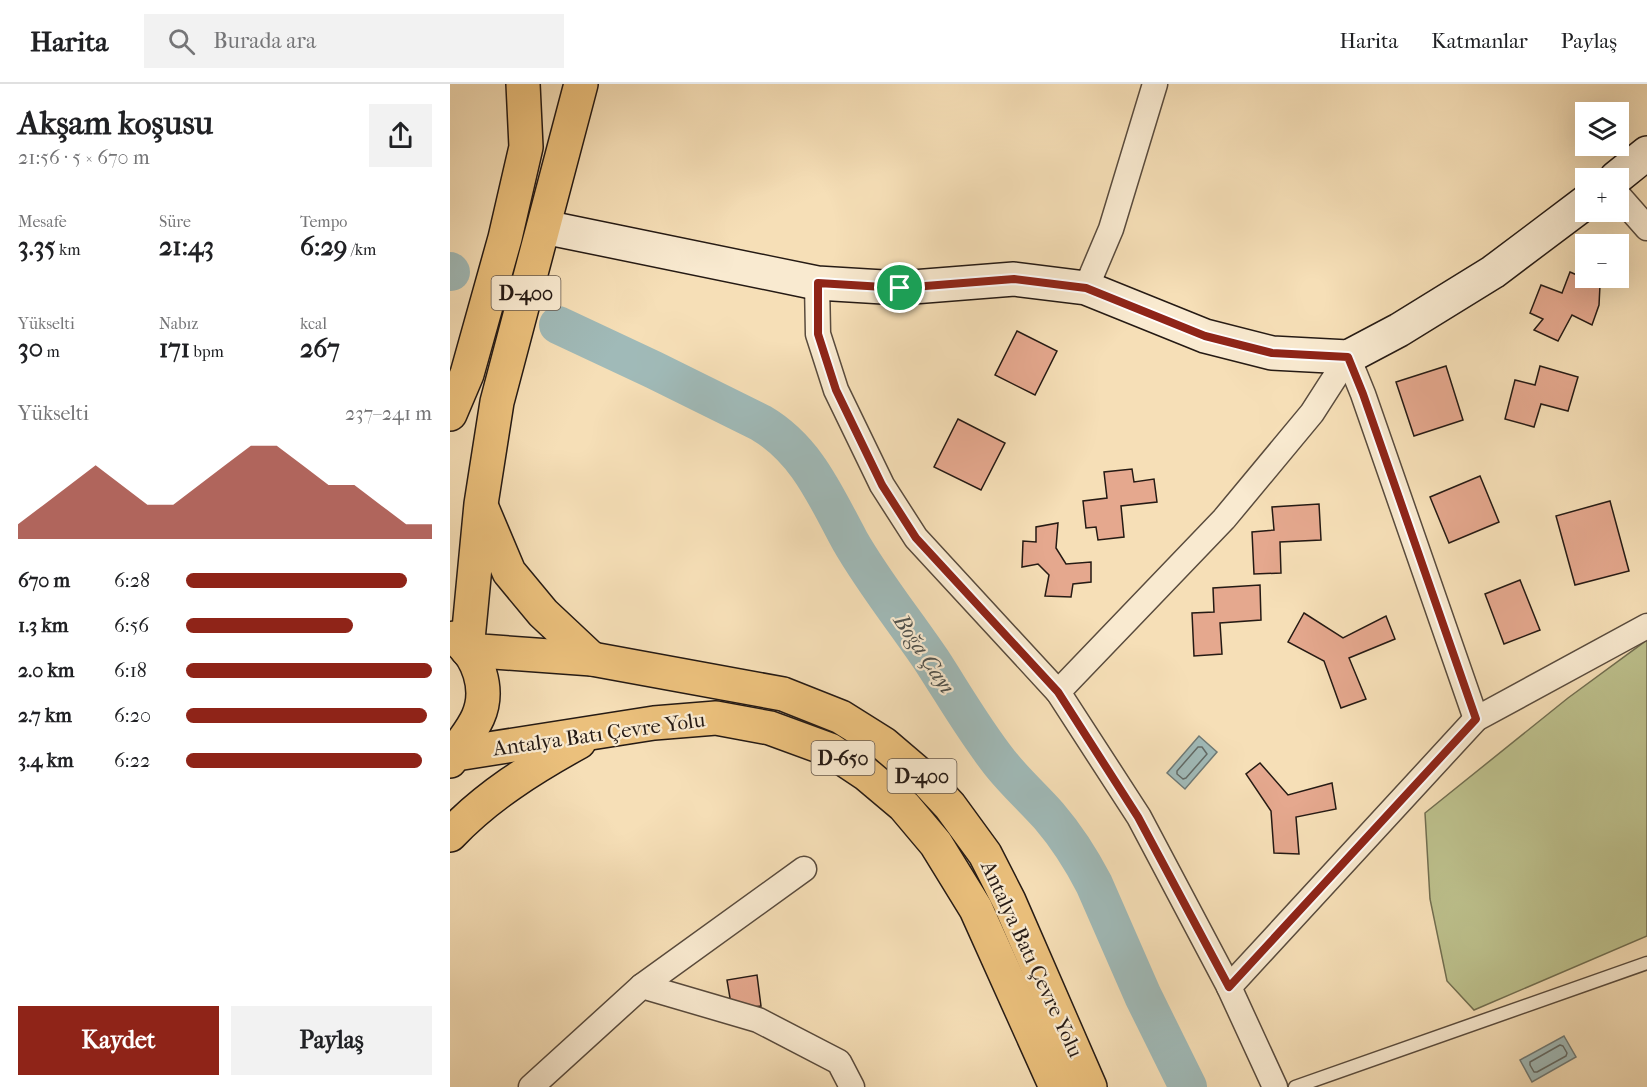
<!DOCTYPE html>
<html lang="tr">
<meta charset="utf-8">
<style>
:root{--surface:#fff;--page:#f2f2f2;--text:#202124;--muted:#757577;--line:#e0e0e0;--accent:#8f2418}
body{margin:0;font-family:"IM FELL French Canon",serif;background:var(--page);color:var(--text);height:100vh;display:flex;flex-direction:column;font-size:22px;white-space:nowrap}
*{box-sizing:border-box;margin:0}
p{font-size:20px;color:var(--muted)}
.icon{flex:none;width:33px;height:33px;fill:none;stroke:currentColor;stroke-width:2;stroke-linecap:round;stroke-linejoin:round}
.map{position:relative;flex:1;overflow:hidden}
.panel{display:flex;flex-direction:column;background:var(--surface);width:450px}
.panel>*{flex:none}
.buttons{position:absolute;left:1125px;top:18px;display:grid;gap:12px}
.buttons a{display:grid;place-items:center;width:54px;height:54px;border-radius:0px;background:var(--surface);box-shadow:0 6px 24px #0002;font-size:30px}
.pin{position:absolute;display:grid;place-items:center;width:51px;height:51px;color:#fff;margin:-26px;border:3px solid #fff;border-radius:50%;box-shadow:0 2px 6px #0007}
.round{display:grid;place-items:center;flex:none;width:63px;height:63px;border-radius:0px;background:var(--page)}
.head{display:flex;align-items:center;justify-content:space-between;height:102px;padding:0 18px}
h1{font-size:33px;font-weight:700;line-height:45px}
.metrics{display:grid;grid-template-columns:repeat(3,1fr);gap:9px;height:102px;padding:6px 18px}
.metrics div{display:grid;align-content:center}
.metrics b{font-size:26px;font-weight:700}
.metrics small{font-size:16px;font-weight:400}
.metrics p{font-size:16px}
.chart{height:168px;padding:12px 18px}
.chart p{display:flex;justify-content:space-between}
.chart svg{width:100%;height:108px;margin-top:6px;fill:var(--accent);opacity:.7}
.primary-button{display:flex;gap:12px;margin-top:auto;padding:12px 18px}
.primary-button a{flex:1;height:69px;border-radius:0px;background:var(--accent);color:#fff;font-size:24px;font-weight:700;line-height:69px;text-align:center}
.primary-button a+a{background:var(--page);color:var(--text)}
ul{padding:0 18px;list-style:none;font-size:20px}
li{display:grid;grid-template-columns:96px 72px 1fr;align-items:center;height:45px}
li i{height:15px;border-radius:8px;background:var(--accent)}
header{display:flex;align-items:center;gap:36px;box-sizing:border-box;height:84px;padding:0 30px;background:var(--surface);border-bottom:2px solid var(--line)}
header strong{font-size:28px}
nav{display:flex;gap:33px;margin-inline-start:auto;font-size:21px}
.search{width:420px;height:54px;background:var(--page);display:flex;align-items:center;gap:15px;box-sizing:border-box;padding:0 21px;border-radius:0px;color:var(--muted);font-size:22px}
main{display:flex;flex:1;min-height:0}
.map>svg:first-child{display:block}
.green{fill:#bdc18d;stroke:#716e50;stroke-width:1.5}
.water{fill:#a0bab8;stroke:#6f7a76;stroke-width:1.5}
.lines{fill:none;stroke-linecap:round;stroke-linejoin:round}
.shore{stroke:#626a66;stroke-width:1.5}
.river{stroke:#a0bab8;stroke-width:38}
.building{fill:#e5a88e;stroke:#251a14;stroke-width:1.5}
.lane-casing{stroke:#594b3d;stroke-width:15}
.street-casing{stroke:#594b3d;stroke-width:27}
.secondary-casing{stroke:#251a14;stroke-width:36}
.highway-casing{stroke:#251a14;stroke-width:36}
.lane{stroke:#f9ead0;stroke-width:12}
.street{stroke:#f9ead0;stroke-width:24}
.secondary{stroke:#f9ead0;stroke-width:33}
.highway{stroke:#ebc07c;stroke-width:33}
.route-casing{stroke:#fff;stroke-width:12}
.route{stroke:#8f2418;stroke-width:8}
.labels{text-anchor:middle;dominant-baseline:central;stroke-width:4.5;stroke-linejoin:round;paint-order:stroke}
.shield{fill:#f9ead0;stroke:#65584c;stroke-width:1.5}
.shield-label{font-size:20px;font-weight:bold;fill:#251a14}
.street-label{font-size:21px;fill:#251a14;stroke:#f9ead0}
.water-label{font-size:22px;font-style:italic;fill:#50524d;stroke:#f9ead0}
</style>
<header>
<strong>Harita</strong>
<div class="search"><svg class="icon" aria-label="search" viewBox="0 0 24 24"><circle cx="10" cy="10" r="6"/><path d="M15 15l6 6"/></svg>Burada ara</div>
<nav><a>Harita</a><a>Katmanlar</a><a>Paylaş</a></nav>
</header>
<main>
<section class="panel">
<div class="head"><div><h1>Akşam koşusu</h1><p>21:56 · 5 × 670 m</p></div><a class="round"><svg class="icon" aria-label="share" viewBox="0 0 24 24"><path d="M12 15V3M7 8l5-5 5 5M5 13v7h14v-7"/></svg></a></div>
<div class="metrics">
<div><p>Mesafe</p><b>3.35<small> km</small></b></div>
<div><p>Süre</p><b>21:43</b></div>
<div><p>Tempo</p><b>6:29<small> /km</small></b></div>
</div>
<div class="metrics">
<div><p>Yükselti</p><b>30<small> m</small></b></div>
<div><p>Nabız</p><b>171<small> bpm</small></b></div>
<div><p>kcal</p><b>267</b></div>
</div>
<div class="chart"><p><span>Yükselti</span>237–241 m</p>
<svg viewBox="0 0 160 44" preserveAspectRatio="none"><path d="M0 44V38L10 30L20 22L30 14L40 22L50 30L60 30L70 22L80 14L90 6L100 6L110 14L120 22L130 22L140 30L150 38L160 38V44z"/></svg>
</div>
<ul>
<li><b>670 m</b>6:28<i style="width:90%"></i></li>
<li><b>1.3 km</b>6:56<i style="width:68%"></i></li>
<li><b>2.0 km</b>6:18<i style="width:100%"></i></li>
<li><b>2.7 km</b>6:20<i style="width:98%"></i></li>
<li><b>3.4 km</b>6:22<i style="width:96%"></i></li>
</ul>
<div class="primary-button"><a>Kaydet</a><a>Paylaş</a></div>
</section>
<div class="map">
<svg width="1197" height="1003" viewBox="0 0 1197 1003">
<rect width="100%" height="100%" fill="#f6dfb7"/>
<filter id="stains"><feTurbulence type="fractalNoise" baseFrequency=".00333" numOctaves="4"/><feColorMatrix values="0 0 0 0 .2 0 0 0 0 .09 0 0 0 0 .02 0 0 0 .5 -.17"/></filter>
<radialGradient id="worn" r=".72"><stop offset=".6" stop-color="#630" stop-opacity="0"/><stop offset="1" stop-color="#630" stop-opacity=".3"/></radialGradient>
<path class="green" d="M1197,556v296l-173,74 -27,-29 -17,-82 -5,-86 143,-115z"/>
<g class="water">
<path d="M749,652l18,16 -32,37 -18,-16z"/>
<path d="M1114,952l12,21 -44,25 -12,-22z"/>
</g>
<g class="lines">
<g class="shore">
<path d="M748,663h4l5,7 -21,24 -3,1 -6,-5v-3z"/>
<path d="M1110,961l3,1 4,7 -1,3 -29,16h-3l-4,-7v-3z"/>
</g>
<g class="river">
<path d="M0,187l1,1"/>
<path d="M108,241l96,45 107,53c46,27 65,74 89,118 24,42 55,80 82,120 22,34 42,69 68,102 15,19 33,35 49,53 18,21 32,43 45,68l49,112 45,91"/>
</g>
</g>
<g class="building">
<path d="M1120,188l30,13 -1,20 -7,20 -20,-10 -14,26 -24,-11 9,-11 -13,-6 11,-28 21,8z"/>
<path d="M567,247l40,20 -22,44 -40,-20z"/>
<path d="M996,282l17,54 -49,16 -18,-54z"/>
<path d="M1090,282l38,11 -10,34 -27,-7 -7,23 -29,-8 10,-39 20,5z"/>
<path d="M508,335l47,24 -24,47 -47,-23z"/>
<path d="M682,385l2,13 20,-3 3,23 -36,4 3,31 -26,3 -2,-13 -10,1 -3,-27 24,-3 -3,-26z"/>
<path d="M1030,392l19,46 -50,21 -19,-46z"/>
<path d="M1160,417l19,70 -54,14 -19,-69z"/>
<path d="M869,420l2,36 -41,2 1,31 -27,1 -2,-42 22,-2 -2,-23z"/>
<path d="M608,439l-2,25 10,16 25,-2v20l-18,2 -2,13 -26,-1 4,-21 -11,-11 -16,3 1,-26 13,1v-15z"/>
<path d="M1070,496l20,50 -36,14 -19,-50z"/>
<path d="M810,501l1,35 -41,3 2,31 -28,2 -2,-43 22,-1 -1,-24z"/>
<path d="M854,529l39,25 43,-22 9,23 -46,19 17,41 -25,9 -17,-47 -36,-19z"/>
<path d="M810,679l28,32 44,-12 4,26 -40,8 3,37 -25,-1 -3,-42 -25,-37z"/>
<path d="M307,891l4,31 -29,4 -5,-30z"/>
</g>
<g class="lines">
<g class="lane-casing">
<path id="lane" d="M845,1003l352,-124"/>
</g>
<g class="street-casing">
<g id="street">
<path d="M1168,111l29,33"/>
<path d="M367,199l1,51 18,56 46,95 34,53 142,154 81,125 90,170 46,100"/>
<path d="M636,204l25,-59 44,-145"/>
<path d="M898,273l15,37 113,325"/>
<path d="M608,608l166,-173 88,-106 36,-56"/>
<path d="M192,902l162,-117"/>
<path d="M779,903l247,-268 171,-93"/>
<path d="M81,1003l111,-101 116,34 81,42 13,25"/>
</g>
</g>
<g class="secondary-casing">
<g id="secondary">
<path d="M1166,94l31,-25"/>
<path d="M94,143l273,56 83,5 114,-9 72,9 119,48 67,17 76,4 51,-27 94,-58 93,-70"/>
</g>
</g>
<g class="highway-casing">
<g id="highway">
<path d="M131,0l-84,318 -16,102 -14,146 125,9 191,35 58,23 43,27 41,35 25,27 35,48 24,47 81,186"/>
<path d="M0,330l17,-40 38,-136 21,-91 -3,-63"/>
<path d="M32,424l27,64 34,41 49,46"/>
<path d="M0,671l204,-32 62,-5 54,10 60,22 36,24 38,32 32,38 40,65 80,178"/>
<path d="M0,677c8,-15 21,-28 28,-44 12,-27 1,-63 -24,-79"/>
<path d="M0,751c37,-39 82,-67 129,-93"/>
</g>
</g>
<use href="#lane" class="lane"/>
<use href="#street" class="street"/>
<use href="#secondary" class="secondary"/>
<use href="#highway" class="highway"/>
</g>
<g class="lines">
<g class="route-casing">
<path id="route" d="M564,195l72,9 119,48 67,17 76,4 15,37 113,325 -247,268 -91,-170 -80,-125 -142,-154 -34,-53 -46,-95 -18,-56v-51l82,5z"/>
</g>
<use href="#route" class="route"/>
</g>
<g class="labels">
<g class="shield">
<rect x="41.5" y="192" width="69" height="34" rx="4.5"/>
<rect x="361.5" y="657" width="63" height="34" rx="4.5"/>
<rect x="437.5" y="675" width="69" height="34" rx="4.5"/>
</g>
<g class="shield-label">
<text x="76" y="209">D-400</text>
<text x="393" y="674">D-650</text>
<text x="472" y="692">D-400</text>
</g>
<g class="street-label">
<text transform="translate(149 650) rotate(-8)">Antalya Batı Çevre Yolu</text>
<text transform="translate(582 875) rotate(65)">Antalya Batı Çevre Yolu</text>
</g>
<g class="water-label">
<text transform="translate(474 570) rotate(56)">Boğa Çayı</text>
</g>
</g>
<rect width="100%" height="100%" filter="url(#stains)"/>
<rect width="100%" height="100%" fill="url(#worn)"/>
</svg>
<div class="buttons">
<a><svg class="icon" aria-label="layers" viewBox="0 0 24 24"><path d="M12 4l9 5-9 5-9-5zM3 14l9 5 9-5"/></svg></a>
<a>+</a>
<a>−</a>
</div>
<div class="pin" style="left:450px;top:204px;background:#1e9e55"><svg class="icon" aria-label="arrive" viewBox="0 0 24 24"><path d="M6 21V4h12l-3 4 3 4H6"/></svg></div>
</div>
</main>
